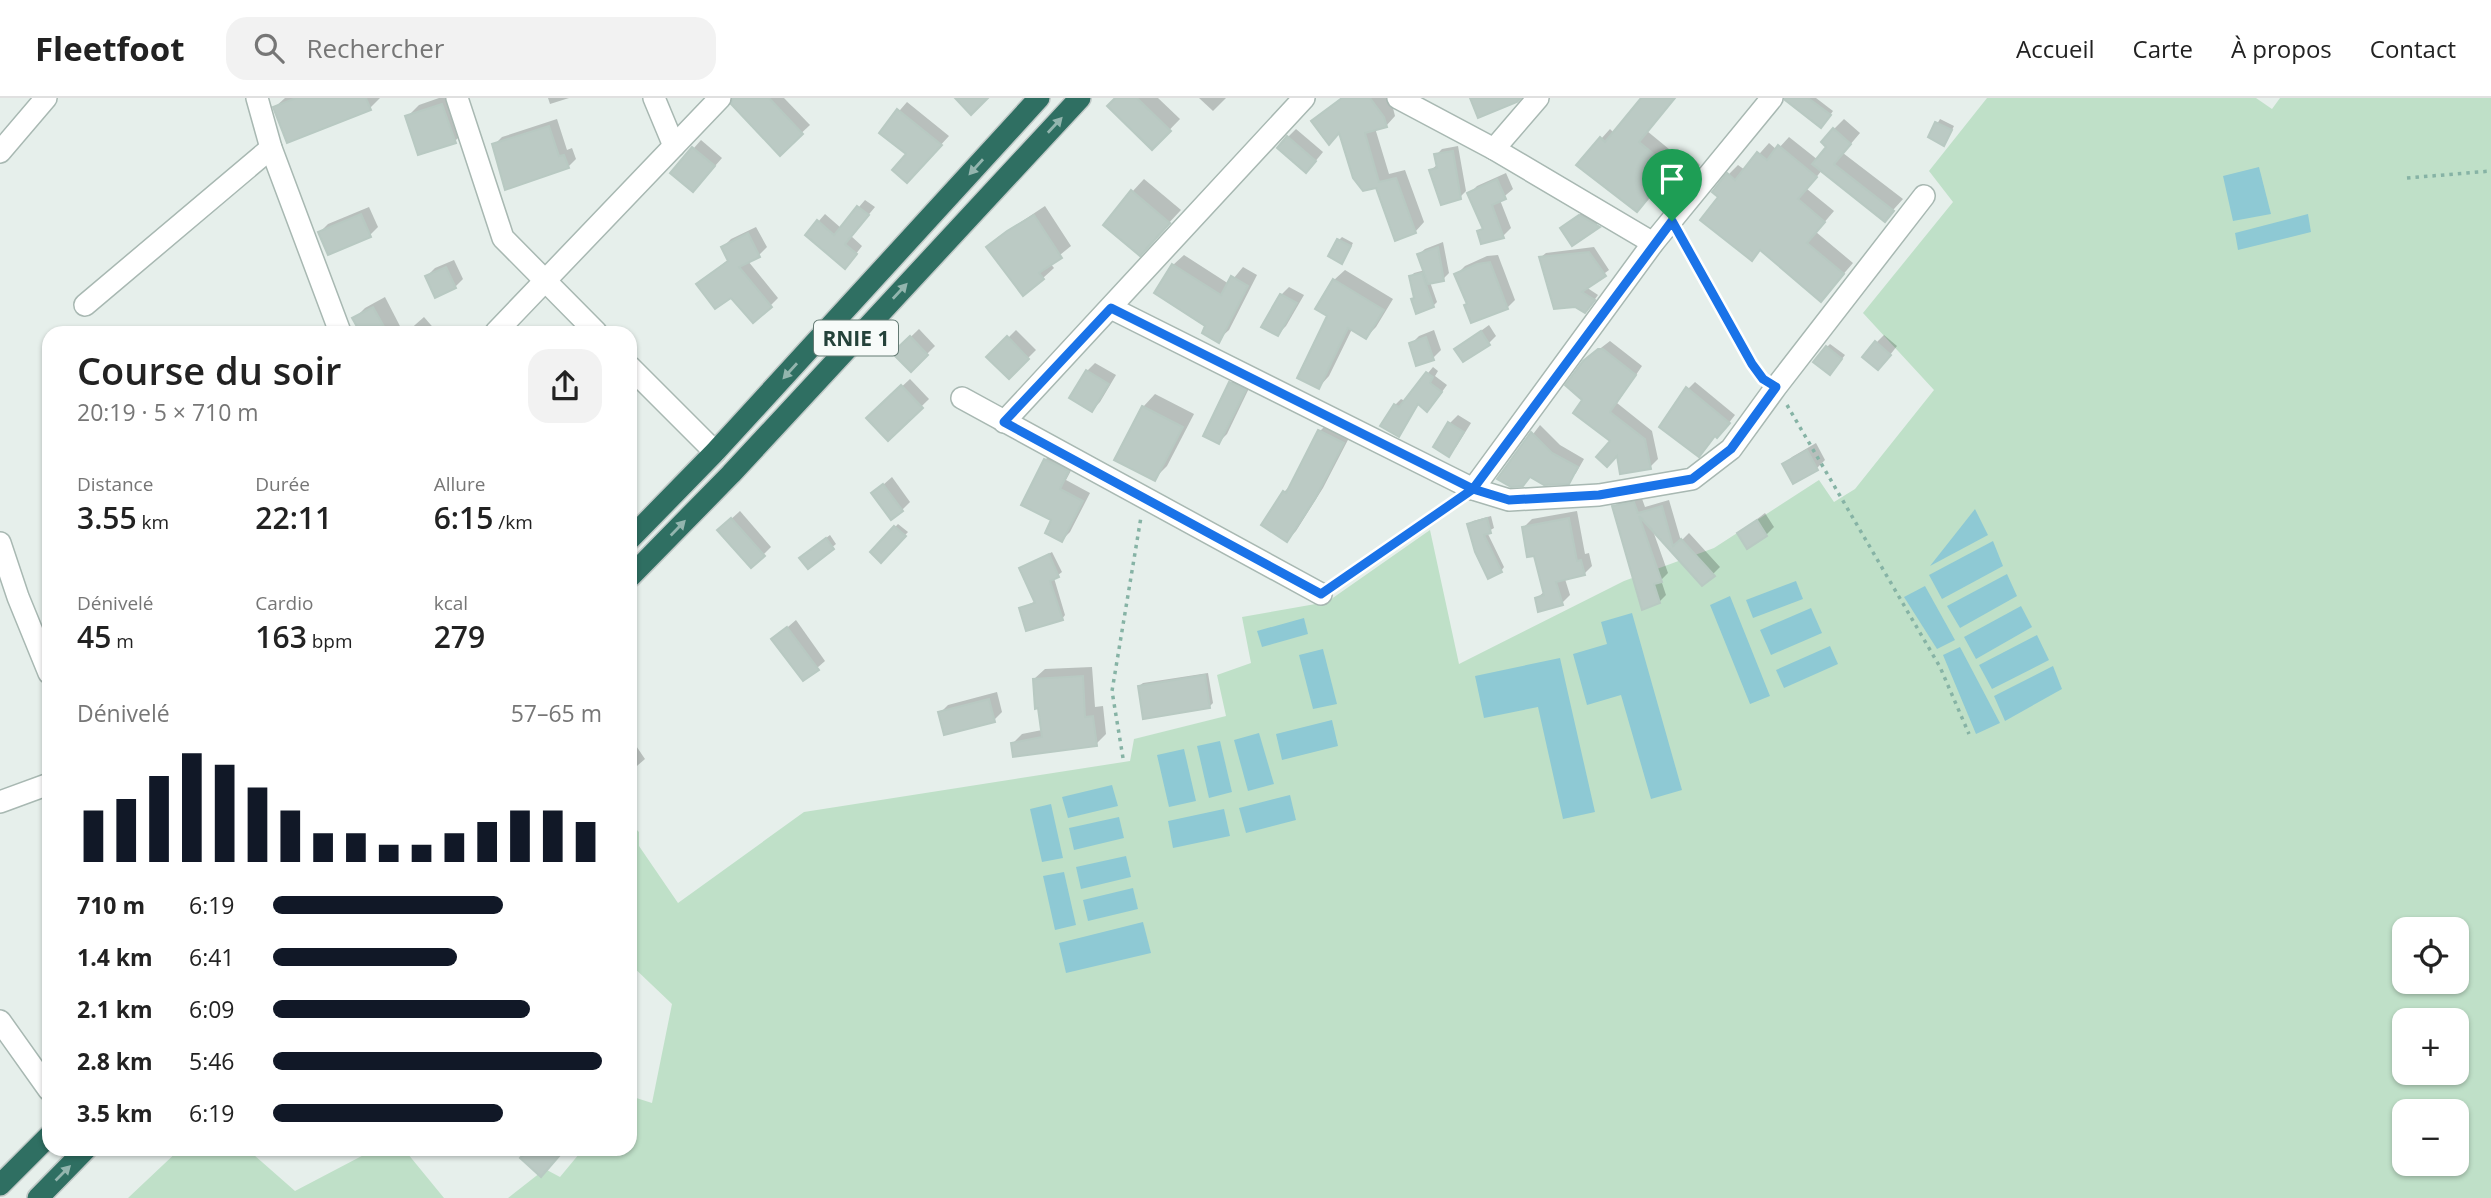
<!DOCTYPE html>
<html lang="fr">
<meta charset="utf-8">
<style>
:root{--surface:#fff;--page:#f2f2f2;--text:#222;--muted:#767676;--line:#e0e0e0;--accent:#111827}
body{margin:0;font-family:"Open Sans",sans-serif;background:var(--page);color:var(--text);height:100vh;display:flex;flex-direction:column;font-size:26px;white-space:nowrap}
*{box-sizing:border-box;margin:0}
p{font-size:23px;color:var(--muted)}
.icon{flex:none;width:38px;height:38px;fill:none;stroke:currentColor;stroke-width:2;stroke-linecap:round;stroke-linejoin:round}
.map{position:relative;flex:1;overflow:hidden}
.details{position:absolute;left:42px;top:228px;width:595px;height:830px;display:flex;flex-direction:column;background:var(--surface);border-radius:21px;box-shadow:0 2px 5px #0004}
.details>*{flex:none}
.tools{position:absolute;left:2392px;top:819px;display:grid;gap:14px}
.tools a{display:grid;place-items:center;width:77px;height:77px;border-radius:14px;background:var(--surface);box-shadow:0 2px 5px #0004;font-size:35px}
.pin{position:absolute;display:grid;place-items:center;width:60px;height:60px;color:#fff;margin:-72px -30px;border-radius:50% 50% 50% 0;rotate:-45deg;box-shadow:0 0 7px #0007}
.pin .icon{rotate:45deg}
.round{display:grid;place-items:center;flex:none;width:74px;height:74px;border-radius:21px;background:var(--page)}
.overview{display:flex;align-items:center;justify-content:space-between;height:119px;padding:0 35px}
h1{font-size:38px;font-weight:600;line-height:52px}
.figures{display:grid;grid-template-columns:repeat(3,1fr);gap:10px;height:119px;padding:7px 35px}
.figures div{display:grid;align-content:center}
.figures b{font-size:30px;font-weight:600}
.figures small{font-size:19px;font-weight:400}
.figures p{font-size:19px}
.chart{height:196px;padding:14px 35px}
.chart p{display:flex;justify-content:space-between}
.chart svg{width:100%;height:126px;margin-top:7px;stroke:var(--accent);stroke-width:6}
ul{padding:0 35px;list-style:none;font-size:23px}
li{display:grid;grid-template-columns:112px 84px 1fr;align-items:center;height:52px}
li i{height:18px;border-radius:9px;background:var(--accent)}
header{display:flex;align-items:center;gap:42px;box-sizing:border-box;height:98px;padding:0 35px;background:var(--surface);border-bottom:2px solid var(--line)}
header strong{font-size:33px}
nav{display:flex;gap:38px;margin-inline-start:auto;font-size:24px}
.search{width:490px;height:63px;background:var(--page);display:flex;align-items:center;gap:18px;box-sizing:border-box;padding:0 24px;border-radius:21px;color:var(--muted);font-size:26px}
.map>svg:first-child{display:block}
.green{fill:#bfe0c8;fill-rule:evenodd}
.water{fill:#8ec9d4}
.shadow{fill:#0003}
.building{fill:#bbcac4;stroke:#b8c9c2;stroke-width:2}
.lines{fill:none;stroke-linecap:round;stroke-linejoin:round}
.street-casing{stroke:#a8b8b2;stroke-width:24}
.highway-casing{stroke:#c2cac8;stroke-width:24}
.path{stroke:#86b3a5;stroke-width:3.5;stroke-dasharray:3.5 5;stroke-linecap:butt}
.street{stroke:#fff;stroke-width:21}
.highway{stroke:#2f6f62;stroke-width:21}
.oneway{fill:#93b5ae}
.route-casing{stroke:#fff;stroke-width:14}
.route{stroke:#1a73e8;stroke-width:9}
.labels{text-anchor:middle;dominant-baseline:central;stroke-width:6;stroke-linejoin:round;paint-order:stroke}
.shield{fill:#f7fbf9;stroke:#637a73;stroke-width:2}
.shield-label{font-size:21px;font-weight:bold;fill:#24423a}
</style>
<header>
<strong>Fleetfoot</strong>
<div class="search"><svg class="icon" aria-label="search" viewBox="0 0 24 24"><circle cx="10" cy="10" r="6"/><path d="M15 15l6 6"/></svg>Rechercher</div>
<nav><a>Accueil</a><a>Carte</a><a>À propos</a><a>Contact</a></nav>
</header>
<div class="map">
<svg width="2491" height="1100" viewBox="0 0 2491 1100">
<rect width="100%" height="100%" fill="#e6efeb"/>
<g class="green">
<path d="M1987,0h269l16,11 8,-11h211v1100h-1983l37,-29 15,8 24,-29h46v-52l22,7 20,-99 -42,-40v-141l9,9v14l39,57 126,-91 326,-51 4,-22 92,-23 -9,-41 34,-12 -9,-46 85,-15 103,-72 29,134 165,-83 90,-33 105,-68 15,22 21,-13 79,-99 -71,-77 90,-111 -24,-31zM2404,831h53v53h-53zM2404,922h53v53h-53zM2404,1013h53v53h-53z"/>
<path d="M181,1050h65l49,43 82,-43h26l41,50h-316z"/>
</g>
<g class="water">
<path d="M2259,69l12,47 -38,7 -10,-45z"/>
<path d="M2308,116l3,18 -73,18 -3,-17z"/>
<path d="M1975,411l13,26 -58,31z"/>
<path d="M1993,443l10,25 -61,33 -13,-24z"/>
<path d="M2007,476l10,22 -57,32 -13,-22z"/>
<path d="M1796,483l7,18 -50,19 -7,-18z"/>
<path d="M1925,488l30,54 -18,9 -33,-52z"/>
<path d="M1730,498l40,100 -20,8 -40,-99z"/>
<path d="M2021,508l11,21 -56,32 -12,-22z"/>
<path d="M1811,510l11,25 -51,22 -11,-25z"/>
<path d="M1632,515l50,177 -31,9 -30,-104 -34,10 -14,-51 34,-10 -6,-22z"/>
<path d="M1304,520l4,16 -46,13 -5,-16z"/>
<path d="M2037,537l12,25 -57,29 -13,-24z"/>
<path d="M1830,548l8,18 -54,24 -8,-18z"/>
<path d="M1960,549l40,76 -24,11 -33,-79z"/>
<path d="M1323,551l14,55 -24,5 -14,-54z"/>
<path d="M1560,560l35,154 -32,7 -25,-112 -54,11 -9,-42z"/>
<path d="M2053,568l9,23 -57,32 -11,-25z"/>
<path d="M1332,622l6,26 -56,14 -6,-26z"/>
<path d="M1259,635l15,51 -26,7 -14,-51z"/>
<path d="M1220,643l12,51 -23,6 -12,-52z"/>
<path d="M1184,651l12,52 -27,6 -12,-52z"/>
<path d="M1112,687l6,21 -50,12 -6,-21z"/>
<path d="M1290,697l6,25 -50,13 -7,-25z"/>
<path d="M1051,706l12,54 -21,4 -12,-53z"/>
<path d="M1224,711l6,27 -57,12 -5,-27z"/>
<path d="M1119,719l5,21 -50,12 -5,-22z"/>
<path d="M1126,758l5,21 -50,12 -5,-22z"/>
<path d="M1064,774l12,53 -21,5 -12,-54z"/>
<path d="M1133,790l5,21 -50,12 -5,-21z"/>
<path d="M1143,824l8,31 -85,20 -7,-30z"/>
</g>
<g class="shadow">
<path d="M285,0h95l-10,10 -95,-1z"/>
<path d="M439,0h18l10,31 -12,12 -48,-24 12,-12z"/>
<path d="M548,0h21l-19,6z"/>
<path d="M740,0h44l26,27 -30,28z"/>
<path d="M1117,0h41l22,21 -28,29z"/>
<path d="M1199,0h27l-13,13z"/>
<path d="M1341,0h45l7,10 2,8 -9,10 -11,2 14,46 16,-4 19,52 -9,10 -38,-46 -37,-55 -27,-10z"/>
<path d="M1643,0h32l-28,33 39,32 6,-6 8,8 -17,20 -23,-2 -14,17 -45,-61 9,-10 4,4z"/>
<path d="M1798,0h18l17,13 -8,11z"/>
<path d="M907,4l42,34 -34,37 -6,-19 -28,-22z"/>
<path d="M557,21l10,31 5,-2 4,11 -8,8 -74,-22 8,-8z"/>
<path d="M1844,21l16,14 -17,20 60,46 -18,20 -63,-49 -15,19 27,22 -18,21 37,31 -32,37 -60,-51 -41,-52 8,-22 10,-10 7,5 24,-27 8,7 12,-13 29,23 10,-13 6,-18z"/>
<path d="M1940,21l14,7 -7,14 -17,-4z"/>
<path d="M1296,31l27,23 -9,11 -26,-26z"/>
<path d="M701,42l21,18 -21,24 -29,-9z"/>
<path d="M1458,48l8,45 -6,6 -29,-27 7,-6 -2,-9 6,-6z"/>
<path d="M1506,75l7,16 -13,11 11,28 -8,8 -24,-4 5,-6 -15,-32 8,-8z"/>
<path d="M1144,81l37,31 -29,31 -20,-49z"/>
<path d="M865,102l10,7 -24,29 11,10 -10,13 -34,-37 7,-8 16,14z"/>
<path d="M1045,108l26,40 -21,17 4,5 -11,10 -55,-31 10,-10z"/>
<path d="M369,109l9,20 -8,8 -50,-3 8,-8z"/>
<path d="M1588,110l18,10 -34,25 -10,-15z"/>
<path d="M756,129l11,20 -8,8 -11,6 30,37 -7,7 -40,-10 -24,-18 22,-18 -6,-12 8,-8z"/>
<path d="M1342,139l11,6 -8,15 -6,-18z"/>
<path d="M1443,144l6,31 -6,6 -13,3 7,20 -4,4 -18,-9 -4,-21 3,-3 11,-3 -6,-16 6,-5z"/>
<path d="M1594,149l15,23 -23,17 12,8 -8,11 -49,-49 5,-4z"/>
<path d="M1184,157l45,29 14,-17 14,8 -28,55 -11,10 -45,-75z"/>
<path d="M1498,157l17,45 -8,8 -38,-5 -12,-29 8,-8 22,-10z"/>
<path d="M454,162l9,19 -8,8 -28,-11 8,-8z"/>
<path d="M1345,172l48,29 -17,28 -10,10 -14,-8 -23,47 -10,11 15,-107z"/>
<path d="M1289,189l15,8 -18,31 -8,8 3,-39z"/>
<path d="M385,199l18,35h-41l-7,-14 10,-10z"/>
<path d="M424,219l13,15h-30z"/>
<path d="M1489,227l7,11 -8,8 -32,5z"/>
<path d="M919,231l16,17 -24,24 -17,-17z"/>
<path d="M1016,232l20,20 -27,27 -20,-20z"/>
<path d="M1434,232l7,20 -8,8 -22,-14 8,-8z"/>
<path d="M1884,237l13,11 -11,14 -10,-17z"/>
<path d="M1610,243l32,25 -25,37 35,28 6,28 -8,8 -37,-26 -28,-41 8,-46z"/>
<path d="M1830,246l15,11 -11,14 -7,-22z"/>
<path d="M1095,265l21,12 -16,27 -8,8 -21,-13 16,-26z"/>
<path d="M1433,269l5,4 -3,5 12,9 -14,19 -14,-1 -20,32 -4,-30 6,-6 4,2z"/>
<path d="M1239,277l13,7 -25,52 -8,8 12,-59z"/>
<path d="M910,281l19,20 -41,40 -20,-21z"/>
<path d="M1695,284l40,33 -11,14 -36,-40z"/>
<path d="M1155,296l39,20 -27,52 -13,13 -11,-72z"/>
<path d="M1458,317l13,8 -15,24 -8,8 2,-32z"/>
<path d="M1329,324l22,12 -28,54 -27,43 -9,9 -24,-15 21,-33 9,-9 27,-52z"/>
<path d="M1540,327l20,20 24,14 -8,14 -8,9 -36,-7 -33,4z"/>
<path d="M1816,345l9,17 -8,8 -23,14 -10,-17 8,-8z"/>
<path d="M1053,354l22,11 -9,17 24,13 -20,39 -8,8 -8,-20 -9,-60z"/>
<path d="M892,379l18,25 -8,8 -28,-17z"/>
<path d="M1641,398l4,11 24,-7 12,41 8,-8 31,34 -17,17 -51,-56 16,45 -7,7 5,15 -7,7 -45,-95 7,-7z"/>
<path d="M740,413l31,36 -8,8 -35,-33z"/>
<path d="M1577,413l8,43 4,-1 3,13 -8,8 -19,5 5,16 -8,8 -25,-5 8,-7 -10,-37 -11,-27 8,-8z"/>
<path d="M1765,415l9,14 -8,8 -27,-2z"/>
<path d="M1491,418l3,12 -7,4 17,35 -3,4 -32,-47 4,-3z"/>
<path d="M898,426l10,8 -27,29 -9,-9z"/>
<path d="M830,437l6,9 -28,23 -4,-12z"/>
<path d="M1052,454l10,20 -8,6 11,37 -3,4 -41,-11 15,-7 -15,-32z"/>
<path d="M796,522l29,41 -8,7 -43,-29z"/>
<path d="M1092,569l3,40 8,-1 3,28 -10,10h-84l10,-10 20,-4 -8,-51 11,-10z"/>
<path d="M1208,575l5,30 -4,4 -70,-21 4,-3z"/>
<path d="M997,594l5,20 -8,8 -54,-7 8,-8z"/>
<path d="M630,639l15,22 -15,13z"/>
</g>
<g class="building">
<path d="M296,0h70l5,12 -84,33 -14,-36z"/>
<path d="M733,0h36l34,36 -23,22 -49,-52z"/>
<path d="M955,0h33l-17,17z"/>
<path d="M1115,0h22l34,33 -19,19 -45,-44z"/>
<path d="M1342,0h28l14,19 3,10 -22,6 14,49 17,-4 20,55 -21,8 -19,-53 -13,3 -10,-13 -14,-45 -10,12 -18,-24z"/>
<path d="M1470,0h51l-4,4 -39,16z"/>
<path d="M1641,0h34l-36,44 37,30 5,-6 11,9 -18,22 -15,-12 -22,27 -61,-47 24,-28 5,5z"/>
<path d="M1785,0h23l23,17 -10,13 -36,-28z"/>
<path d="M442,6l14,39 -38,12 -13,-39z"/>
<path d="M897,11l45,36 -35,38 -15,-13 14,-16 -27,-21z"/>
<path d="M1935,24l17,8 -8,16 -16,-9z"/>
<path d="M549,28l10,30 5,-1 5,13 -64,22 -13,-46z"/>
<path d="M1833,30l18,16 -17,20 60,47 -9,11 -73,-58 14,-17 -5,-5z"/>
<path d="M1287,38l29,25 -10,12 -29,-25z"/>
<path d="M1778,47l39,32 -19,22 27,23 -18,21 37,31 -23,28 -61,-52 -8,11 -52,-41 18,-23 -6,-5 15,-19 8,7 22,-28 10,8z"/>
<path d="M692,49l23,19 -22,26 -23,-19z"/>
<path d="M1453,53l8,48 -20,6 -12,-35 8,-2 -3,-14z"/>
<path d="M1497,81l9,20 -14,6 12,33 -23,6 -4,-13 6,-2 -16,-36z"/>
<path d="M1131,92l39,33 -30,33 -37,-31z"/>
<path d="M857,108l12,9 -24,29 12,10 -12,15 -40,-34 12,-15 17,15z"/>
<path d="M361,116l10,23 -43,18 -10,-23z"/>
<path d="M1034,117l28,43 -23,15 5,6 -21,17 -37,-49 21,-16z"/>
<path d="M1579,117l21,12 -28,19 -12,-18z"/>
<path d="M748,135l12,24 -21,10 33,40 -19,16 -22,-25 -16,11 -19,-25 32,-23 -7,-14z"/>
<path d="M1337,141l14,7 -9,18 -14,-8z"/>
<path d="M1438,149l6,34 -16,3 -11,-30z"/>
<path d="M1589,154l17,24 -24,16 13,8 -10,13 -10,-6 -21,2 -15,-52z"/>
<path d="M1490,164l18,47 -37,14 -7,-18 3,-1 -13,-30 23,-10z"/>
<path d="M1172,166l49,31 10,-19 17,10 -29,57 -17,-10 3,-7 -51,-33z"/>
<path d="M446,169l10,21 -21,10 -10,-22z"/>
<path d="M1422,175l12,34 -18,7 -5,-15 3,-1 -5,-22z"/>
<path d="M1333,181l51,31 -18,29 -18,-11 -29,61 -22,-11 30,-62 -12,-7z"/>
<path d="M1280,196l17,9 -19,33 -17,-9z"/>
<path d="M373,209l14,25h-27l-8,-14z"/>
<path d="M1481,233l9,14 -27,17 -9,-13z"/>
<path d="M910,238l18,19 -17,17 -19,-19z"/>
<path d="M1007,238l22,23 -20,20 -23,-22z"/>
<path d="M1426,239l8,23 -18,6 -7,-23z"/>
<path d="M1875,243l16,14 -13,15 -16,-13z"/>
<path d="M1826,248l16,13 -12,16 -17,-13z"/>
<path d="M1598,251h5l33,26 -26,37 35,27 6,30 -31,5 -3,-18 -10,11 -11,-10 14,-16 -37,-28 9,-13 -17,-15 18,-24z"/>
<path d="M1086,272l23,14 -17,28 -23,-14z"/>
<path d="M1426,274l7,5 -3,6 12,9 -15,20 -9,-8 -19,33 -19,-11 14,-22 5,3z"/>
<path d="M1229,284l17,8 -27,54 -16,-8z"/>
<path d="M901,287l22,23 -35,33 -22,-23z"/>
<path d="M1686,289l44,36 -13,15 -2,-2 -16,21 -40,-30z"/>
<path d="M1142,308l41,21 -28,54 -41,-21z"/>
<path d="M1448,324l16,10 -15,25 -16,-10z"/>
<path d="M1318,332l26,13 -29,56 -28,43 -26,-17 22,-34 3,2z"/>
<path d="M1531,334l21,21 26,14 -9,17 -25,1 -14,-8 -7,9 -12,1 -14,-8z"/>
<path d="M1807,352l11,20 -25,14 -11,-20z"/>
<path d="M1044,361l25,12 -9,18 23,12 -21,41 -17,-9 6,-13 -30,-15z"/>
<path d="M883,386l20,27 -12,9 -20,-27z"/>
<path d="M1634,404l4,11 24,-7 11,40 8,-7 34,37 -13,10 -63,-70 23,66 -8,2 6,19 -18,7 -30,-104z"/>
<path d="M731,420l34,38 -14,12 -34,-38z"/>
<path d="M1487,420l4,15 -7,2 18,37 -14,7 -13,-27 -8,-28z"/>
<path d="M1569,420l8,43 4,-1 4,15 -29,7 7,23 -25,7 -3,-14 9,-3 -10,-39 -7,1 -5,-30z"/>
<path d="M1757,422l10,16 -20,13 -10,-16z"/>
<path d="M894,428l12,10 -25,27 -11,-11z"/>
<path d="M826,440l8,11 -26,20 -9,-11z"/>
<path d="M1049,456l10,23 -9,4 13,39 -37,11 -7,-23 16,-5 -16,-35z"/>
<path d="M787,529l32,43 -16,11 -32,-42z"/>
<path d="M1205,577l5,33 -67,11 -5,-33z"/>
<path d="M1083,578l2,41 8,-1 4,30 -84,11 -2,-14 31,-6 -4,-29 -3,1 -2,-30z"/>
<path d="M989,601l6,23 -51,13 -6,-23z"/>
<path d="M529,1050h37l-25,29 -21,-19z"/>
</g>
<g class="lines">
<g class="street-casing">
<g id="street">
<path d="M257,0l14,50 69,184"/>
<path d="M457,0l46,140 93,94"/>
<path d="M654,0l20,48"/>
<path d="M1398,0l96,51 159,94"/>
<path d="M1494,51l44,-51"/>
<path d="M0,54l46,-54"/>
<path d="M85,207l186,-157"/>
<path d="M1111,210l362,181 36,11 90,-5 93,-16 39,-30 45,-62 148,-191"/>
<path d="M496,234l224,-234"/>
<path d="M630,269l85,85"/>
<path d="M962,300l359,196"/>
<path d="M1004,324l300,-324"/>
<path d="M1473,391l180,-246 119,-145"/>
<path d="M0,445l18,54 31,76"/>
<path d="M0,704l49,-18"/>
<path d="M0,923l49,69"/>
</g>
</g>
<g class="highway-casing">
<g id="highway">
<path d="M630,441l85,-87 324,-354"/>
<path d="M630,479l101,-103 349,-376"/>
<path d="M0,1087l49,-49"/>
<path d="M38,1100l49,-50"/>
</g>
</g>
<g class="path">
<path d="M2407,80l84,-7"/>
<path d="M1682,140l70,126 9,13"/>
<path d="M1787,307l153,262 29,67"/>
<path d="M1336,485l118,-81"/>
<path d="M1123,660l-11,-67 29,-174"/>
</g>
<use href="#street" class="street"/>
<use href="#highway" class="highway"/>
</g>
<defs><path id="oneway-solid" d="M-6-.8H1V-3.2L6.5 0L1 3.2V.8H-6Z" transform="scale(1.75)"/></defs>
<g class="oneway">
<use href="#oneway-solid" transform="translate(1055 27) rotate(-47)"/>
<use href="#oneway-solid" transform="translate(976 69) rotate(132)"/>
<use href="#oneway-solid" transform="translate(900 193) rotate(-47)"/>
<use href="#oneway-solid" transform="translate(790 273) rotate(132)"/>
<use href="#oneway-solid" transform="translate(678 430) rotate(-46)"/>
<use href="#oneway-solid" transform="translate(63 1075) rotate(-45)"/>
</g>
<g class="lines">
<g class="route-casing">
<path id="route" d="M1672,123l-199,268 -362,-181 -107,114 317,172 152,-105 36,11 90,-5 93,-16 39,-30 45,-62 -13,-8 -11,-15 -80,-143"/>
</g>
<use href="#route" class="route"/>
</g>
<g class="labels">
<rect class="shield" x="814" y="222.5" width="84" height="35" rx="5"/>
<g class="shield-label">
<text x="856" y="240">RNIE 1</text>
</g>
</g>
</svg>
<div class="tools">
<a><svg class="icon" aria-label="locate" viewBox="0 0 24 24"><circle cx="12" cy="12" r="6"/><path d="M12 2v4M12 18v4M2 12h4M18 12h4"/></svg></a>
<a>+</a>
<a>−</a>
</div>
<div class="pin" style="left:1672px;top:123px;background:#1e9e55"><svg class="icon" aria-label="arrive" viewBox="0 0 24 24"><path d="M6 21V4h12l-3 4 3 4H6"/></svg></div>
<section class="details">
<div class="overview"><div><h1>Course du soir</h1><p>20:19 · 5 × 710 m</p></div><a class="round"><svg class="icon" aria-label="share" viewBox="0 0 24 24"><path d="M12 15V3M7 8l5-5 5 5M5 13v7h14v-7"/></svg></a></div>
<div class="figures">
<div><p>Distance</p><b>3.55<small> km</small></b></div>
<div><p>Durée</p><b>22:11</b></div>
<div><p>Allure</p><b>6:15<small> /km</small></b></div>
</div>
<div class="figures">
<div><p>Dénivelé</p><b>45<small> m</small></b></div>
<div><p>Cardio</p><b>163<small> bpm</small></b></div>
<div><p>kcal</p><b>279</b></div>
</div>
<div class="chart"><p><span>Dénivelé</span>57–65 m</p>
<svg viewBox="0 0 160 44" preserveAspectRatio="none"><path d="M5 44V26M15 44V22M25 44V14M35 44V6M45 44V10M55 44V18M65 44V26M75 44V34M85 44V34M95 44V38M105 44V38M115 44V34M125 44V30M135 44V26M145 44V26M155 44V30"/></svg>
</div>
<ul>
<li><b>710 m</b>6:19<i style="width:70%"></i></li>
<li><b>1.4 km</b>6:41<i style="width:56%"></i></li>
<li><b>2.1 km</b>6:09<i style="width:78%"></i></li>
<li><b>2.8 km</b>5:46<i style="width:100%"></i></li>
<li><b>3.5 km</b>6:19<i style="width:70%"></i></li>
</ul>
</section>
</div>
